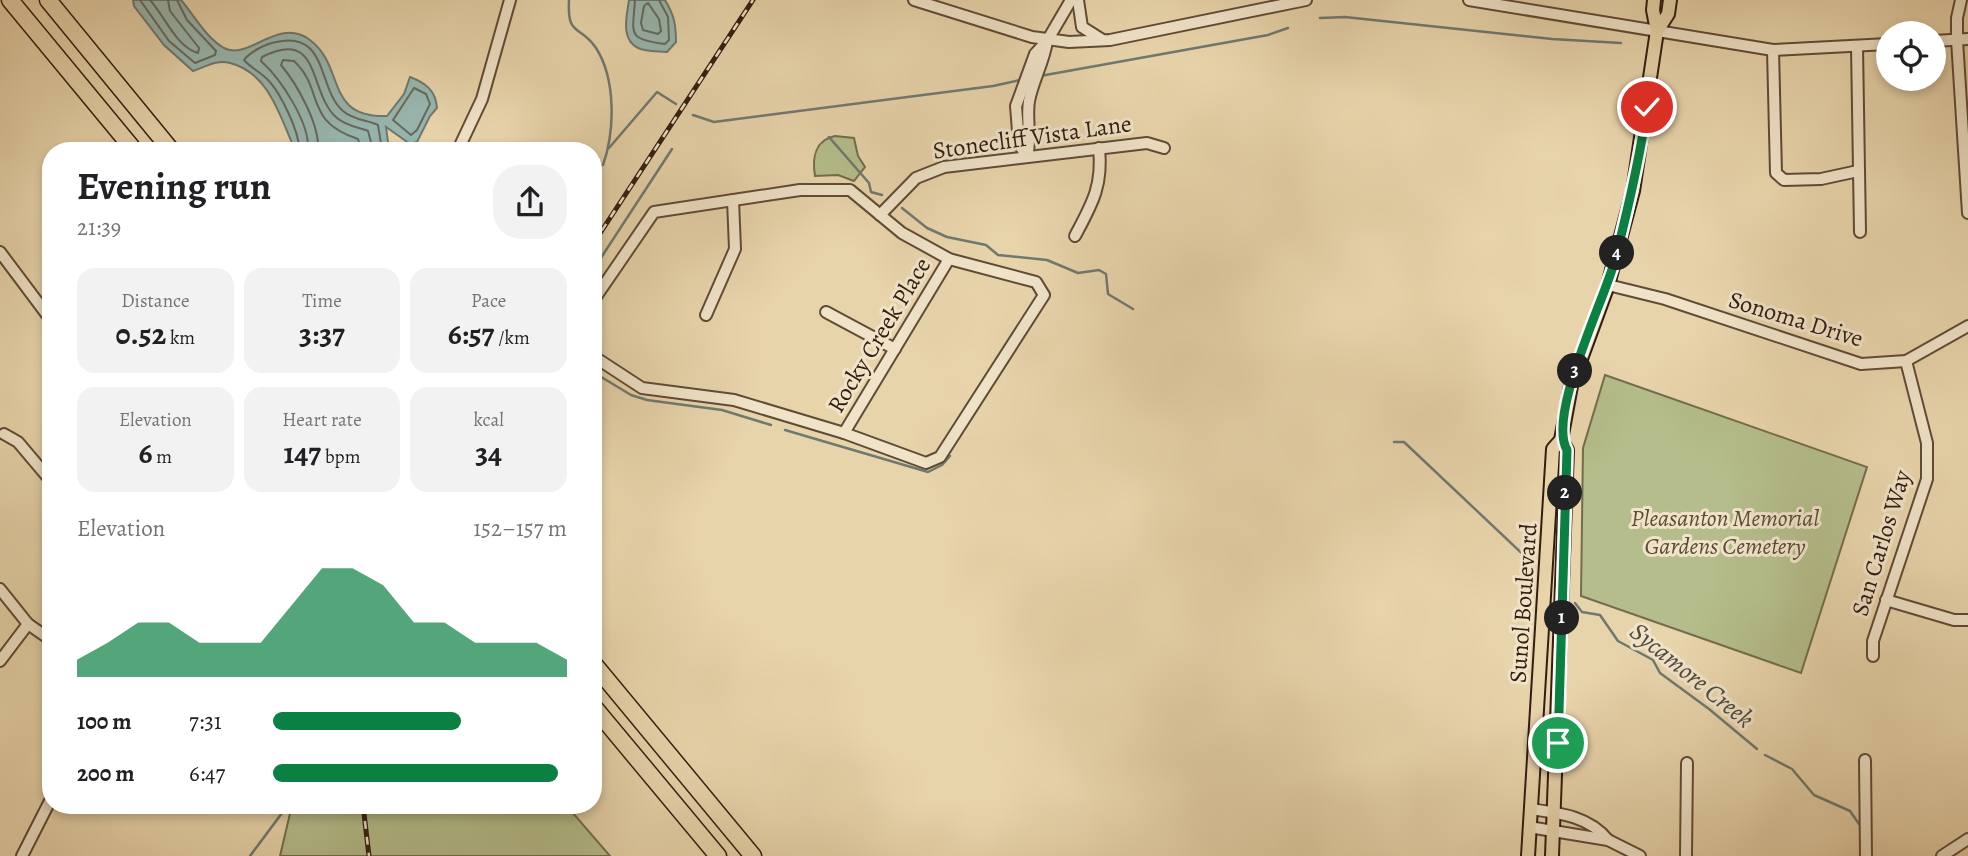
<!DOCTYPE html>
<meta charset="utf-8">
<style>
:root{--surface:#fff;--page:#f2f2f2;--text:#202124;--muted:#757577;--accent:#0b8043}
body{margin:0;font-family:Alegreya,serif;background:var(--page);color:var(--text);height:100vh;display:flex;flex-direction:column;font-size:26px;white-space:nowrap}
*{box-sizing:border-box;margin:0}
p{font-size:23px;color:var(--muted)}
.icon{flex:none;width:38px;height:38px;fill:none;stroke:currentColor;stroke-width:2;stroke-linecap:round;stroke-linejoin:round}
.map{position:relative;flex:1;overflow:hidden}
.details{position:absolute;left:42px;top:142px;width:560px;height:672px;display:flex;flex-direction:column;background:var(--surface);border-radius:28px;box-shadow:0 4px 10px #0003}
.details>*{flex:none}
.controls{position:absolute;left:1876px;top:21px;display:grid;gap:14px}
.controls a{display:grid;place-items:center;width:70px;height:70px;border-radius:50%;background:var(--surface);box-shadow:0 4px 10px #0003;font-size:35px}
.pin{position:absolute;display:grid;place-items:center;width:60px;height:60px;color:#fff;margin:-30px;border:4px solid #fff;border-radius:50%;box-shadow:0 2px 7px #0007}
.km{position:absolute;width:35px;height:35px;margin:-18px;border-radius:50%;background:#222;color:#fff;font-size:19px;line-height:35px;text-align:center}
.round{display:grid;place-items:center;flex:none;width:74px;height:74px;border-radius:28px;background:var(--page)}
.head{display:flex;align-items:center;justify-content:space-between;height:119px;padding:0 35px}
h1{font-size:38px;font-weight:600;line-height:52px}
.metrics{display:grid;grid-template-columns:repeat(3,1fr);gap:10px;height:119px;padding:7px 35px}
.metrics div{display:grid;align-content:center;border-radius:18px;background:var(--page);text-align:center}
.metrics b{font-size:30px;font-weight:600}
.metrics small{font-size:19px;font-weight:400}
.metrics p{font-size:19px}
.chart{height:196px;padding:14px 35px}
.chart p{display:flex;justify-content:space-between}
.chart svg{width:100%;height:126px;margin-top:7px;fill:var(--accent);opacity:.7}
ul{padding:0 35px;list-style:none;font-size:23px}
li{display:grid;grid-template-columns:112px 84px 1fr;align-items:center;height:52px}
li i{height:18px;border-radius:9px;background:var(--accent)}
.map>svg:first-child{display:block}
.green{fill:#b4bd8b;stroke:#736d4e;stroke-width:2}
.water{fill:#98b7b0;stroke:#6f7970;stroke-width:2}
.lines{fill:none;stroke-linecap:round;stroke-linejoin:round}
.shore{stroke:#656a60;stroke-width:2}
.stream{stroke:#6f7970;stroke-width:2.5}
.minor-casing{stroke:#604b37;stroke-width:14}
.major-casing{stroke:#321d10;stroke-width:16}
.highway-casing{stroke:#321d10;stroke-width:19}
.minor{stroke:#f0e3c8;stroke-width:10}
.major{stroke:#e8d4ab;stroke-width:12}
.highway{stroke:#e8d4ab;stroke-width:16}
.rail-casing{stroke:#321d10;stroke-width:5}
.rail{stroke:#f0e3c8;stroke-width:2.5;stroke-dasharray:8;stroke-linecap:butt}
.route-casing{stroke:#fff;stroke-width:14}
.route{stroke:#0b8043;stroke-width:9}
.labels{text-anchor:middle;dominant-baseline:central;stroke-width:6;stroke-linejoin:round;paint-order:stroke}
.street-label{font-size:24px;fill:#321d10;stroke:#f0e3c8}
.park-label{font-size:24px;font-style:italic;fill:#594d35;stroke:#f0e3c8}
.water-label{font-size:26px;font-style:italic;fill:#514b40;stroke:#f0e3c8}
</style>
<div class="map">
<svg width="1968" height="856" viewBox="0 0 1968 856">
<rect width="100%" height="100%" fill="#e8d4ab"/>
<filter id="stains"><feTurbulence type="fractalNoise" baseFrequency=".00286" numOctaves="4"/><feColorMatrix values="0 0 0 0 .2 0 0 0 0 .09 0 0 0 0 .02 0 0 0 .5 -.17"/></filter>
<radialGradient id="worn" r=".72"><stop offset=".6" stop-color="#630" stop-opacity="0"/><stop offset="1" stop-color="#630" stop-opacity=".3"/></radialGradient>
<g class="green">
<path d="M835,136l19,2 4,18 7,11 -11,14 -16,-6 -23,1c-3,-18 0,-36 20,-40z"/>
<path d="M1605,375l262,92 -66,206 -220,-77 2,-148z"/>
<path d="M292,805h274l44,51h-330z"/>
</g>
<g class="water">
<path d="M133,0h48c13,15 25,38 43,48 25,13 54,-32 86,-8 36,27 14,78 77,76l17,-22 6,-17c16,6 26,14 27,31l-7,8 -13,26 -7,2 -24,-17 3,23h-97v-7c-13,-30 -25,-71 -62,-80 -13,-4 -25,4 -37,8l-29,-26 -30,-39z"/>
<path d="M629,0h36c9,15 11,24 11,42l-9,10c-8,-1 -21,0 -29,-4 -18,-9 -11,-33 -9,-48z"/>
</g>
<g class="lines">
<g class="shore">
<path d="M140,0l29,41 26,22 20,-8 1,-4 -29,-31 -10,-20"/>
<path d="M150,0c14,15 27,48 48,53l1,-5 -29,-37 -2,-11"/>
<path d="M635,0c-2,34 -9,39 30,44l4,-4 -1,-23 -9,-17"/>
<path d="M648,3l11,16 2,12 -3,3 -15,-4 -2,-7 3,-17z"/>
<path d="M414,88l12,6 4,10 -13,26 -6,5 -18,-15z"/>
<path d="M299,150c1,-17 -18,-56 -30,-69 -7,-8 -18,-13 -25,-21 6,-8 21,-16 32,-18 53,-12 41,47 67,69 10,9 24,9 35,14l4,25"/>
<path d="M308,150c2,-27 -27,-71 -47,-89l1,-4c60,-31 46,37 75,61 9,8 21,9 31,13l5,19"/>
<path d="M318,150c2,-25 -21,-66 -37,-85l2,-5 11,1c31,29 9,60 64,78l3,11"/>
</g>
<g class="stream">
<path d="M569,0c-2,38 11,24 27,48 20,31 19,83 7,117l-10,1"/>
<path d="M1320,18l25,-1 207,22 69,4"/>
<path d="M1040,76l228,-41 20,-7"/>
<path d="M693,115l21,7 279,-36 27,-6"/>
<path d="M829,137l40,46 2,9 11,3"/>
<path d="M609,148l48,-56 19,12"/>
<path d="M902,208l25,20 20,9 39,8 12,10 49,5 31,13 21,-3 7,4 2,20 25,15"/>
<path d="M593,270l79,-121"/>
<path d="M593,372l38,23 16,5 75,10 49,15"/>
<path d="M785,430l143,42 14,-7 8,-9"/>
<path d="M1394,442h10l126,119"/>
<path d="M1575,603l7,9 18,3 18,26 35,19 7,13 49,36 48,40"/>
<path d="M1765,755l27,14 22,26 36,16 9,13"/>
<path d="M250,856l38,-51"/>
</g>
<g class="minor-casing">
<g id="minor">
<path d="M914,0l118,37 37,5 41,-2 196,-40"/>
<path d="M1078,0l4,27 19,12"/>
<path d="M1469,0l304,50 115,-6"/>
<path d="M1961,0l-4,18v22l11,173"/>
<path d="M1934,41l34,-2"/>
<path d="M1857,46l3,186"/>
<path d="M1773,50l3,123 8,7 37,-1 37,-8"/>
<path d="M458,150l24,-51 28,-99"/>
<path d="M1027,157l-8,-13 -3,-38 19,-52 12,-13 24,-41"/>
<path d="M1027,157c5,-19 -1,-37 2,-56 4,-21 15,-39 18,-60"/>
<path d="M880,215l36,-37 28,-11 203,-24 17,5"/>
<path d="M1075,236c17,-32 28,-50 24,-88"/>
<path d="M0,252l51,68"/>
<path d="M1608,285l57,14 196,65 45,-3 62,-35"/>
<path d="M593,301l61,-89 146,-22h50l52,43 47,26 87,23 8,13 -104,162 -14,6 -82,-30 -110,-33 -92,-12 -49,-32"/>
<path d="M826,312l69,37"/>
<path d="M706,315l29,-66 -2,-49"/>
<path d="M844,433l105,-174"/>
<path d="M4,434l14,8 33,39"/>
<path d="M0,589l28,35 23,16"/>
<path d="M1886,600l68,20h14"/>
<path d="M1873,656v-15l54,-162v-36l-21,-82"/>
<path d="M0,661l28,-37"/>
<path d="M1865,760l1,96"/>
<path d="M1530,809c29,4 59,7 78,31"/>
<path d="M1529,827l79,13 32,16"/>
<path d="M22,856l29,-57"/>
<path d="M1686,856l1,-93"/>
<path d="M1942,856l26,-17"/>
</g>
</g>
<g class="major-casing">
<g id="major">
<path d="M1657,31l11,-17 2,-14"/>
<path d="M1528,856l25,-407 8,-9 10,-54 37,-101 25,-94 24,-160 -4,-21 1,-10"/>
<path d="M1552,856l15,-406 -6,-10"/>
</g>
</g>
<g class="highway-casing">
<g id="highway">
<path d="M10,0l124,150"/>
<path d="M48,0l123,150"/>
<path d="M593,663l160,193"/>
<path d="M593,706l125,150"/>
</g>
</g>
<use href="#minor" class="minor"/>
<use href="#major" class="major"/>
<use href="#highway" class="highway"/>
<g class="rail-casing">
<g id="rail">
<path d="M593,244l160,-244"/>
<path d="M363,805l6,51"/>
</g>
</g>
<use href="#rail" class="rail"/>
</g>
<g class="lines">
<g class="route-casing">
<path id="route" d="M1558,743l9,-293c-20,-35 37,-149 48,-190 13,-51 25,-101 32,-153"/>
</g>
<use href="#route" class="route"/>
</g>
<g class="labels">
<g class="street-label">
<text transform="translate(1032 137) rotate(-8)">Stonecliff Vista Lane</text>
<text transform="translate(1796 319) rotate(17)">Sonoma Drive</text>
<text transform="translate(879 335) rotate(-59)">Rocky Creek Place</text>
<text transform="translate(1881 543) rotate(-73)">San Carlos Way</text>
<text transform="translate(1523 603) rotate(-86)">Sunol Boulevard</text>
</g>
<g class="park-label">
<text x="1725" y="518">Pleasanton Memorial<tspan x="1725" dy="28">Gardens Cemetery</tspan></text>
</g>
<g class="water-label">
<text transform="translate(1692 675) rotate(39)">Sycamore Creek</text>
</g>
</g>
<rect width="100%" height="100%" filter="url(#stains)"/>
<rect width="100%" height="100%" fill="url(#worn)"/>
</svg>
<div class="controls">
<a><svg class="icon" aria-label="locate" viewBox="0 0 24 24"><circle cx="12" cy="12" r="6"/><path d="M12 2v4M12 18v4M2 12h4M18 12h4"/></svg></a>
</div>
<div class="pin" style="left:1558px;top:743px;background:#1e9e55"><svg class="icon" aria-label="arrive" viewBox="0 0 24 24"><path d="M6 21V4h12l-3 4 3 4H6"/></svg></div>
<div class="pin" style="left:1647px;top:107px;background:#d93025"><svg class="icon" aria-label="check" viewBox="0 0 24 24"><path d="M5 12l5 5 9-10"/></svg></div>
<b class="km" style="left:1562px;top:618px">1</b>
<b class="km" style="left:1565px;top:493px">2</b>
<b class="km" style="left:1575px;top:371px">3</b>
<b class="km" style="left:1617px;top:253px">4</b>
<section class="details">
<div class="head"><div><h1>Evening run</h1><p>21:39</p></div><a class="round"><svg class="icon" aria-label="share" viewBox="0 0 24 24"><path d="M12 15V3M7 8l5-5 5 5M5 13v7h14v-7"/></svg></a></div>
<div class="metrics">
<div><p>Distance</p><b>0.52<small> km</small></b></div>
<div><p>Time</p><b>3:37</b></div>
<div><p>Pace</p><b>6:57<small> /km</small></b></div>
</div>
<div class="metrics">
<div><p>Elevation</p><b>6<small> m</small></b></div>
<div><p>Heart rate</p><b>147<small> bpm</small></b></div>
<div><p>kcal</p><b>34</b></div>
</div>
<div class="chart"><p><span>Elevation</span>152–157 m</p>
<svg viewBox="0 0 160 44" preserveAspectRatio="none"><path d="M0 44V38L10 32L20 25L30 25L40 32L50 32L60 32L70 19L80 6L90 6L100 12L110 25L120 25L130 32L140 32L150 32L160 38V44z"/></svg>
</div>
<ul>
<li><b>100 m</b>7:31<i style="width:64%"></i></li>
<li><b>200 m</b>6:47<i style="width:97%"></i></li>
</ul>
</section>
</div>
